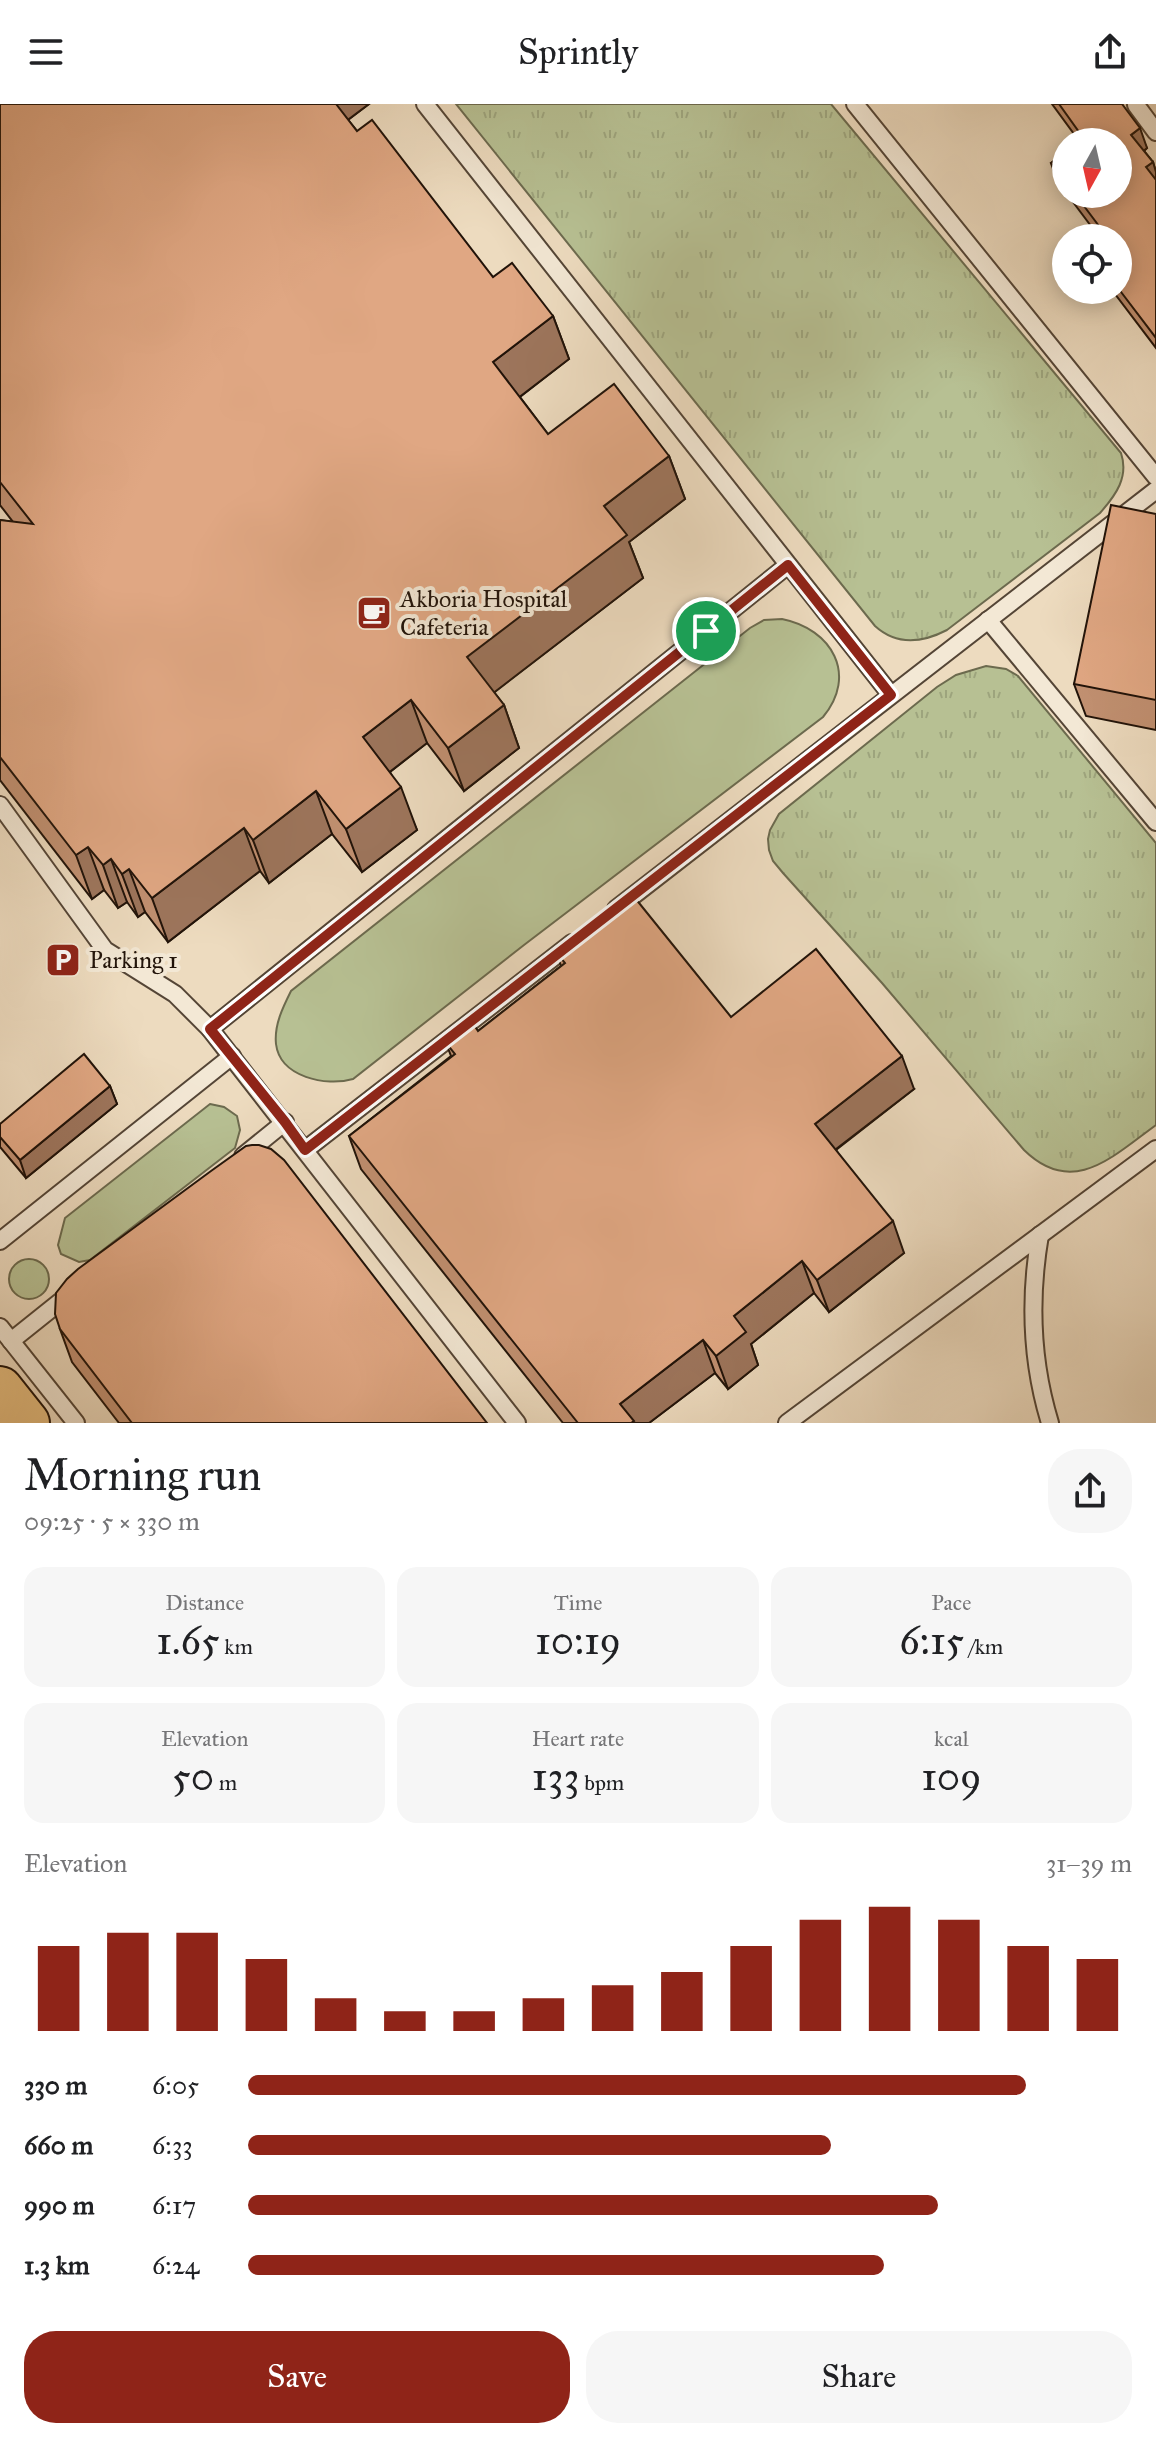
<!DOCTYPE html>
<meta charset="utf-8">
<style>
:root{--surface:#fff;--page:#f6f6f6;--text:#202124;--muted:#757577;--accent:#8f2418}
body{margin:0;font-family:"IM FELL Great Primer",serif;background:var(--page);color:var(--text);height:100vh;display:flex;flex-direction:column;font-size:30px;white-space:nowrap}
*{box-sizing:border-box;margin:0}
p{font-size:26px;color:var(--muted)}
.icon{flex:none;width:44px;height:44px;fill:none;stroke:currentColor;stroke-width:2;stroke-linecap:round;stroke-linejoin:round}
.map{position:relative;height:1319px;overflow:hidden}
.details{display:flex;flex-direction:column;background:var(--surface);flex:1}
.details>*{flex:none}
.needle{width:52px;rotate:188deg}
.buttons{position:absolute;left:1052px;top:24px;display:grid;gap:16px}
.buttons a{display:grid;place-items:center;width:80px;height:80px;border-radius:50%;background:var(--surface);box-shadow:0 4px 20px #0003;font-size:40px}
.pin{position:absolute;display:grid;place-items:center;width:68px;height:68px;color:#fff;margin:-34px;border:4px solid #fff;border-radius:50%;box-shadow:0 2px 8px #0007}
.round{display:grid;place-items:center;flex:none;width:84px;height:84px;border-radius:32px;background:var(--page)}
.summary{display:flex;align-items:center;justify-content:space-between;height:136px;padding:0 24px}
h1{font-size:44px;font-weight:600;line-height:60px}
.figures{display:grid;grid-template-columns:repeat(3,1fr);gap:12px;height:136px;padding:8px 24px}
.figures div{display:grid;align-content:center;border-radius:20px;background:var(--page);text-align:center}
.figures b{font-size:40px;font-weight:600}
.figures small{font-size:22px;font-weight:400}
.figures p{font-size:22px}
.chart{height:224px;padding:16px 24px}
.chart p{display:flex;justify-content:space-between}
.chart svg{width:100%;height:144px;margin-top:8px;stroke:var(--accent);stroke-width:6}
.action{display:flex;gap:16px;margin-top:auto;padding:16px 24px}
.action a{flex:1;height:92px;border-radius:32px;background:var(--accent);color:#fff;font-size:32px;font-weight:600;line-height:92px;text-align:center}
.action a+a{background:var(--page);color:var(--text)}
ul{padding:0 24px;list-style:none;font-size:26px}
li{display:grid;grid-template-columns:128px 96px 1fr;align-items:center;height:60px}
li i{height:20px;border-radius:10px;background:var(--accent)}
header{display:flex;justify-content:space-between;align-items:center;height:104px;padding:0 24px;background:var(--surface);font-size:36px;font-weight:600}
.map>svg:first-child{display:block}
.grass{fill:url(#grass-tufts);stroke:#6c6a4e;stroke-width:2}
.garden{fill:#b7c093;stroke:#6c6a4e;stroke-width:2}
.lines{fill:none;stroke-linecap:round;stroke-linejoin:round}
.lane-casing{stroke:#544536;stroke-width:20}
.highway-casing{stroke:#211309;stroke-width:48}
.lane{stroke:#f3e8d5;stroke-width:16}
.highway{stroke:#e6be80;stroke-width:44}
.wall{fill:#c19071;stroke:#211309;stroke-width:2}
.shaded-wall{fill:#9d755c;stroke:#211309;stroke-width:2}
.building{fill:#e0a783;stroke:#211309;stroke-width:2}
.route-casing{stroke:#fff;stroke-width:16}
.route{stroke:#8f2418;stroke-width:10}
.labels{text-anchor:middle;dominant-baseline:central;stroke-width:8;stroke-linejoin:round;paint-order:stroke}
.poi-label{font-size:24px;fill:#211309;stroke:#f3e8d5;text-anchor:start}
</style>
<header><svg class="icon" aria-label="menu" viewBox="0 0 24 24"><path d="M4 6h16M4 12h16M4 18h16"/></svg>Sprintly<svg class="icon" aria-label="share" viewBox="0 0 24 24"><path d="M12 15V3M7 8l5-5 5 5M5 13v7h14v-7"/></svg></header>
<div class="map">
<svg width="1156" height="1319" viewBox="0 0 1156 1319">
<defs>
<pattern id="grass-tufts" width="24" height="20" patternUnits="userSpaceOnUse" patternTransform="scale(2)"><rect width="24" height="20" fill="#b7c093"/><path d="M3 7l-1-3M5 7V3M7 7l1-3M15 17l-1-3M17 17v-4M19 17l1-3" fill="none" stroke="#9da47d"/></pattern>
</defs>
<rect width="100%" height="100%" fill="#eddbbf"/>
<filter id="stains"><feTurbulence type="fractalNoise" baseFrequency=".0025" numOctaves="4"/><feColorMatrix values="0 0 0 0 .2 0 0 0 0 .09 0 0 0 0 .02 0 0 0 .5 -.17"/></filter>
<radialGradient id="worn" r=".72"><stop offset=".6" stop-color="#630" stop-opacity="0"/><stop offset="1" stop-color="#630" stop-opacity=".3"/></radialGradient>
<g class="grass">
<path d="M456,0h375l290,349c8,24 -5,42 -21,60l-153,117c-25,13 -50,16 -72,-4z"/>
<path d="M986,562l20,3 12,7 138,167v282c-43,31 -83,73 -132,25l-142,-167 -99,-110 -10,-12 -4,-11 -1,-11 2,-9 9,-16 158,-127 19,-12z"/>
</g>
<g class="garden">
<path d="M782,515c50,10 76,56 41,98l-299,228 -171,134c-27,8 -73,-2 -77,-35 -2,-19 7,-37 15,-53l459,-363 14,-8z"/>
<path d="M210,1000l14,3 13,9 3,14 -5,18 -145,112 -11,2 -18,-8 -3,-9 7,-27z"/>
<circle cx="29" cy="1175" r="20"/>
</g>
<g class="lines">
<g class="lane-casing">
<g id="lane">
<path d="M425,0l466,591"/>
<path d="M855,0l301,373"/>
<path d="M1136,1l20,27"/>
<path d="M988,516l168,202"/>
<path d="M0,701l105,145 70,44 35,35 307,394"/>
<path d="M616,805l540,-419"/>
<path d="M210,925l578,-464"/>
<path d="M305,1046l267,-207"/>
<path d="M243,1052l42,-34"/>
<path d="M1040,1131c-11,64 -9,126 10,188"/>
<path d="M0,1137l232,-185"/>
<path d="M0,1223l76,96"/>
<path d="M11,1237l60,-48"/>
<path d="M787,1319l369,-274"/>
</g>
</g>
<g class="highway-casing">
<path id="highway" d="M0,1285l27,34"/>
</g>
<use href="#lane" class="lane"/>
<use href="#highway" class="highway"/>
</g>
<g class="wall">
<path d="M0,0h369l-21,16 9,11 136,146 60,39 16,43 -49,38 28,37 121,22 16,43 -56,43 14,36 -149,114 10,13 15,43 -55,43 -37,-48 -37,29 27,58 -55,42 -30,-38 -63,49 -9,-12 -92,71 -23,-30 -7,5 -11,-15 -9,6 -14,-18 -12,9 -92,-119v-260l13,2 -13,-17z"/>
<path d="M1052,0h70l25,44 -3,3 9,11 3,10v176l-44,-58h6v-52h-18l-33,-44h51z"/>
<path d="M1066,48v41l-8,-10 -7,-20z"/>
<path d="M1156,410v216l-70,-14 -12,-32z"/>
<path d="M556,848l175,65 183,72 -78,61 68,103 -75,59 -15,-19 -63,51 7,21 -30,24 -13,-16 -66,50h-86l-202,-254 -12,-33 102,-80 -5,-13 32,-12 83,-65z"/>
<path d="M110,982l7,18 -91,74 -26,-31v-23z"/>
<path d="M60,1225l427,94h-368l-47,-61z"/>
</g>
<g class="shaded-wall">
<path d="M328,0h41l-32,24z"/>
<path d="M1140,24l7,20 -8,7 -8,-20z"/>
<path d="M1153,58l3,10v13l-10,-18z"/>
<path d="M553,212l16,43 -60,46 -16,-43z"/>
<path d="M669,352l16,43 -56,43 14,36 -160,123 -16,-44 137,-151z"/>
<path d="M411,596l16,43 -49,38 -15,-44z"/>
<path d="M504,601l15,43 -55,43 -16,-43z"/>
<path d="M401,683l16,43 -55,42 -16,-43z"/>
<path d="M316,687l16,43 -63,49 -16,-43z"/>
<path d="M244,724l16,43 -92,71 -16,-44z"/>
<path d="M88,743l16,43 -12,9 -16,-44z"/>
<path d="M111,755l16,43 -9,6 -15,-43z"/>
<path d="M129,765l16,43 -7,5 -16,-43z"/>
<path d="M902,952l12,33 -87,67 -12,-32z"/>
<path d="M110,982l7,18 -91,74 -6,-18z"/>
<path d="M893,1117l11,32 -75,59 -12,-32z"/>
<path d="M802,1157l12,32 -63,51 7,21 -30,24 -12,-33 18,-40z"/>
<path d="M703,1236l12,33 -66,50h-22l-7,-19z"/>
</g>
<g class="building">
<path d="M0,0h336l21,27 15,-11 121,157 19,-14 41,53 -60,46 55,72 66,-50 55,72 -65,50 23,29 -160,122 37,48 -56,43 -37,-48 -48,37 38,50 -55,42 -30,-38 -63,49 -9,-12 -92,70 -23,-29 -7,5 -11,-15 -8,6 -15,-18 -12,8 -76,-98v-237l33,4 -33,-42z"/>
<path d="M1059,0h63l18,24 -9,7 22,27 -7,5 10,13v158l-38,-50v-50h-10l-33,-44h43v-52h-39l5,-3z"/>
<path d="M1066,48v31l-15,-20z"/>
<path d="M1111,401l45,9v186l-82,-16z"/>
<path d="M631,789l100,124 85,-68 86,107 -87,68 78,97 -76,59 -15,-19 -68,55 12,16 -30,24 -13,-16 -83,64 14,17 -3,2h-53l-229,-287 106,-82 -9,-11 26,-21 6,9 87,-68 -9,-11z"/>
<path d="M84,950l26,32 -90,74 -20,-23v-13z"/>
<path d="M252,1041h7l12,4 13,11 203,263h-355l-72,-94 -5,-15 1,-21 11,-14 11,-10 133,-98 35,-25z"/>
</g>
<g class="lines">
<g class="route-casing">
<path id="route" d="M788,461l103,130 -586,455 -20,-28 -75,-93z"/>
</g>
<use href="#route" class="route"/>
</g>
<defs>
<g id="cafe-square" transform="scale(1.8)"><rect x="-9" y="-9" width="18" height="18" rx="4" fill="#8f2418" stroke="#f3e8d5"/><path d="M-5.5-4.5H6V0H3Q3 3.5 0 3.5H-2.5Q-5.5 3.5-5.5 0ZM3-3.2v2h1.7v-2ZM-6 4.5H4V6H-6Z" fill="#fff"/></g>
<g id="parking-square" transform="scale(1.8)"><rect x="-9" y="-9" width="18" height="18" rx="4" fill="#8f2418" stroke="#f3e8d5"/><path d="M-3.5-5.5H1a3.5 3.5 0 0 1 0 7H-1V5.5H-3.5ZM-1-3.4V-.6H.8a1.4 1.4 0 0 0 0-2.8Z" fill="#fff"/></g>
</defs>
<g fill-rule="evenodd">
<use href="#cafe-square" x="374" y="509"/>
<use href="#parking-square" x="63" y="856"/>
</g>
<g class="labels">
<g class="poi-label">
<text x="400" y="495">Akboria Hospital<tspan x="400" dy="28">Cafeteria</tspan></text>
<text x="89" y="856">Parking 1</text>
</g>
</g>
<rect width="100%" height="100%" filter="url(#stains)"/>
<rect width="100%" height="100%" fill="url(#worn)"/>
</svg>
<div class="buttons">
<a><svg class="needle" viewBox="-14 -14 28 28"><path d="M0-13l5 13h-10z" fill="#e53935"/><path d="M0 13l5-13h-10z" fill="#757577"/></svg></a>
<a><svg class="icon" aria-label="locate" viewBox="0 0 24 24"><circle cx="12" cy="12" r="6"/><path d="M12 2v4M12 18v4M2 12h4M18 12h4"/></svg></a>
</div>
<div class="pin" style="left:706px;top:527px;background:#1e9e55"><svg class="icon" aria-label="arrive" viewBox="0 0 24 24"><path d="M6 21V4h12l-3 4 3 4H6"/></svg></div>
</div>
<section class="details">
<div class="summary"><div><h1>Morning run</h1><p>09:25 · 5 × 330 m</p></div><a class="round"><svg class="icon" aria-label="share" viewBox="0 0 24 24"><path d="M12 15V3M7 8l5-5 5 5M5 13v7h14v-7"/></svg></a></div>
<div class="figures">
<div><p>Distance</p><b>1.65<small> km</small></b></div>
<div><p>Time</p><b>10:19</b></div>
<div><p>Pace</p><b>6:15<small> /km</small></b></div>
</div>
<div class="figures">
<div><p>Elevation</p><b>50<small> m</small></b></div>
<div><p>Heart rate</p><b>133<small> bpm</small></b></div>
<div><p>kcal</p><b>109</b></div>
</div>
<div class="chart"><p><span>Elevation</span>31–39 m</p>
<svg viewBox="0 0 160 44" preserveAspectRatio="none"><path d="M5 44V18M15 44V14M25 44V14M35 44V22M45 44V34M55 44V38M65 44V38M75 44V34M85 44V30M95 44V26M105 44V18M115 44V10M125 44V6M135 44V10M145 44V18M155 44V22"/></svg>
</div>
<ul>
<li><b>330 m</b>6:05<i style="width:88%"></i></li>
<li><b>660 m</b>6:33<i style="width:66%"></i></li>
<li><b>990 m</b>6:17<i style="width:78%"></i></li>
<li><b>1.3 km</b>6:24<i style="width:72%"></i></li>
</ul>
<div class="action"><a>Save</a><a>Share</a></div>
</section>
